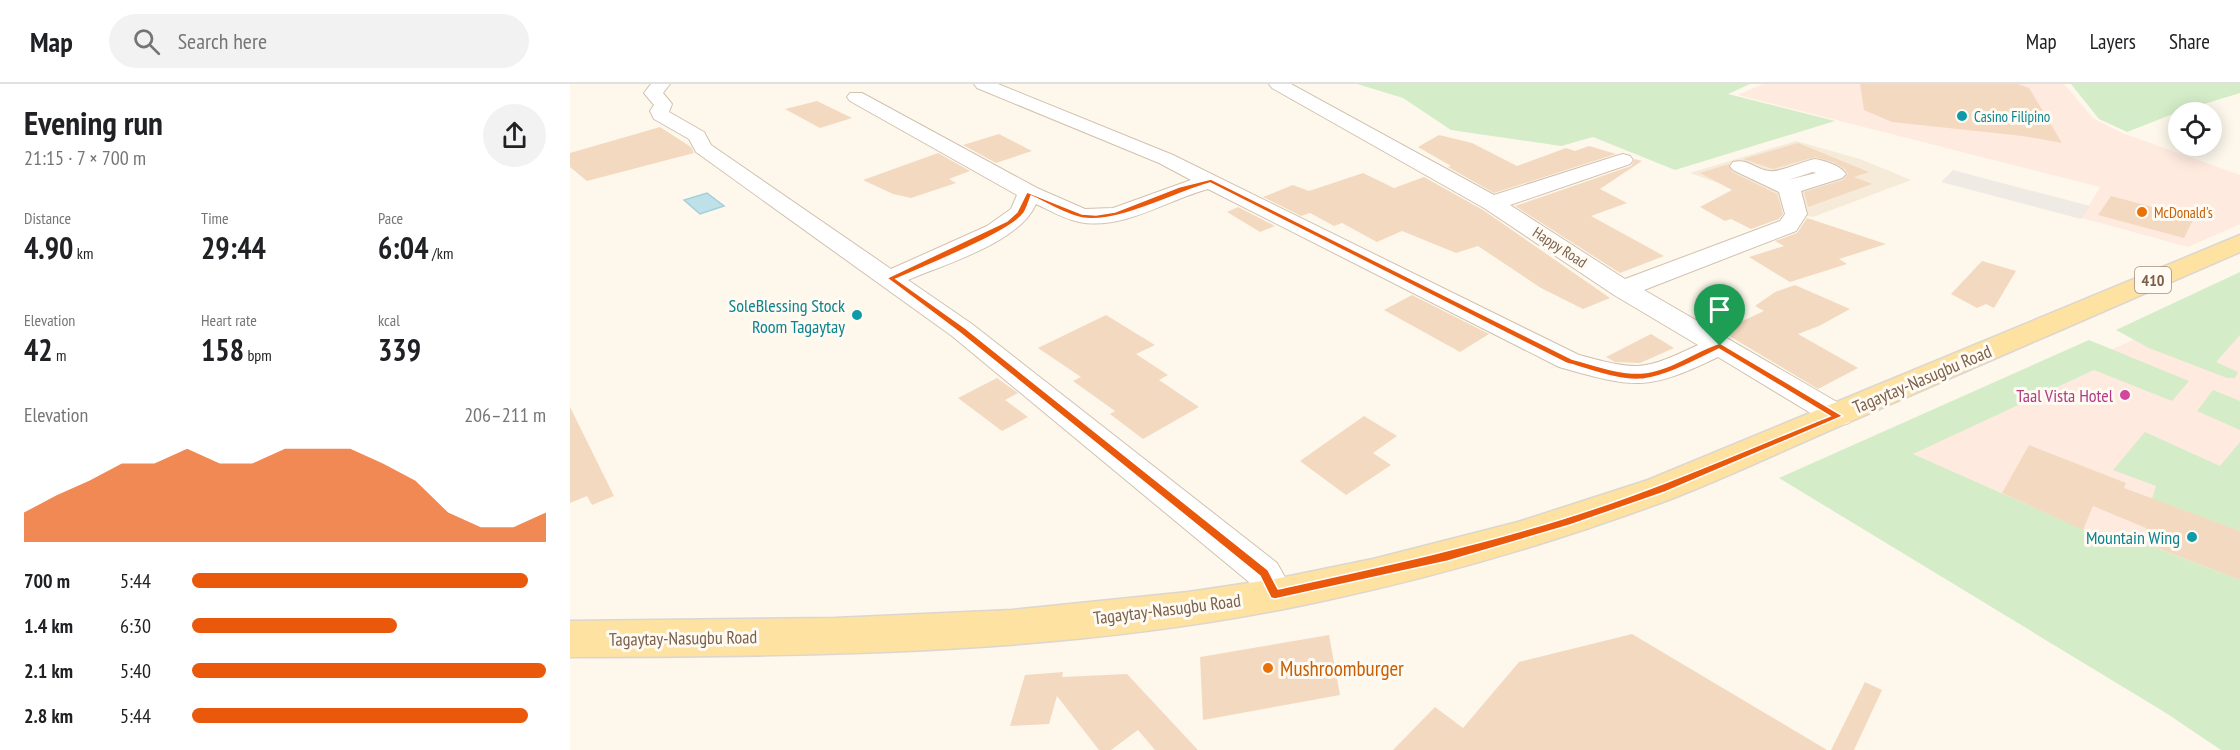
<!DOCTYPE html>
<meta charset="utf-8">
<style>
:root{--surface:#fff;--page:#f2f2f2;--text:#202124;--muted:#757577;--line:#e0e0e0;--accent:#ea580c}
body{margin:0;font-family:"PT Sans Narrow",sans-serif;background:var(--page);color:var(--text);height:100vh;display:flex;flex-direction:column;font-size:22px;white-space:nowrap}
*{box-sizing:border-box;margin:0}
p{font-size:20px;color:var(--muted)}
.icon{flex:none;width:33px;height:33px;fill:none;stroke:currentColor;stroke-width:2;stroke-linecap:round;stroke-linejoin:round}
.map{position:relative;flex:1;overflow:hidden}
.details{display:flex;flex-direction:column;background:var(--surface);width:570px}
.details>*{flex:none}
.fabs{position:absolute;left:1598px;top:18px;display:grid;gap:12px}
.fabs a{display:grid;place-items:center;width:54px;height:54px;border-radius:50%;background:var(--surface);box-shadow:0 3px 15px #0003;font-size:30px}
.pin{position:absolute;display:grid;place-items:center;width:51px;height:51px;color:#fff;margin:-62px -26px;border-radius:50% 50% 50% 0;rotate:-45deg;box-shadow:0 0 6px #0007}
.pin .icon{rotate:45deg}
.round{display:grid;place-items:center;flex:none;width:63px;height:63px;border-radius:32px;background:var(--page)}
.overview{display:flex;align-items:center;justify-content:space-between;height:102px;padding:0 24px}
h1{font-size:33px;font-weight:700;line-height:45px}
.metrics{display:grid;grid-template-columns:repeat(3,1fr);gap:9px;height:102px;padding:6px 24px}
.metrics div{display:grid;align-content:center}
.metrics b{font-size:30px;font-weight:700}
.metrics small{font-size:16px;font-weight:400}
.metrics p{font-size:16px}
.chart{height:168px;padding:12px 24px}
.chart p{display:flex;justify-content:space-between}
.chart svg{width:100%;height:108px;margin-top:6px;fill:var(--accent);opacity:.7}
ul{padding:0 24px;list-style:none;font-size:20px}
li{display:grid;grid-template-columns:96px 72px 1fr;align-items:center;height:45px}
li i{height:15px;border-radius:8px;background:var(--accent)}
header{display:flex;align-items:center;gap:36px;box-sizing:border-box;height:84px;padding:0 30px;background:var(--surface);border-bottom:2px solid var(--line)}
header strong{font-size:28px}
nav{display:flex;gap:33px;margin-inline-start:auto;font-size:21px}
.search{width:420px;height:54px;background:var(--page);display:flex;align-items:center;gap:15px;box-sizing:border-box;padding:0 21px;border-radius:33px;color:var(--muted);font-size:22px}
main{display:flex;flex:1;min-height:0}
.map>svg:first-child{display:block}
.residential{fill:#f6ead9}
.commercial{fill:#feeadf}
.industrial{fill:#efeae3}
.green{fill:#d4edc8}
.water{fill:#bee0e9;stroke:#a3cfdb;stroke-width:1.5}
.building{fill:#f4d9c1}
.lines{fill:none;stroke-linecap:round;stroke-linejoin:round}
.minor-casing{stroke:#d2c1af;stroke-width:2}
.major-casing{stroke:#ddd6d0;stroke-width:3}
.minor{fill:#fff;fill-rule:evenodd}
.major{fill:#fde2a2;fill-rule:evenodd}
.route{fill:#ea580c;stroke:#fff;stroke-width:1.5;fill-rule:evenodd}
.culture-dot{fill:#0f9aa8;stroke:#fffbf3;stroke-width:2}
.food-dot{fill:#e8710a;stroke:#fffbf3;stroke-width:2}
.hotel-dot{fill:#d1479c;stroke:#fffbf3;stroke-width:2}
.labels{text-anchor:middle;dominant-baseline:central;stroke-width:6;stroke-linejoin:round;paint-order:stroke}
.far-culture-label{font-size:15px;fill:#0d838f;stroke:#fffbf3;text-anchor:start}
.far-food-label{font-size:15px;fill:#c56008;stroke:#fffbf3;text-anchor:start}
.far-street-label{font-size:15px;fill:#7b604c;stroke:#fffbf3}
.shield{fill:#fffbf3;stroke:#a38e7e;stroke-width:1.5}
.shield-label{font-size:16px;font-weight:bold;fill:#7b604c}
.culture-label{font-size:18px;fill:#0d838f;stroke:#fffbf3;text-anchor:end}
.street-label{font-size:18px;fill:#7b604c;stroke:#fffbf3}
.hotel-label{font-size:18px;fill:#b23c85;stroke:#fffbf3;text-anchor:end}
.near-food-label{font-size:21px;fill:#c56008;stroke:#fffbf3;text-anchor:start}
</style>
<header>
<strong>Map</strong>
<div class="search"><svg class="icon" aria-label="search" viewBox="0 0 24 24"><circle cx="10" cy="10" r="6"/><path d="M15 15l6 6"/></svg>Search here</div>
<nav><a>Map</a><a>Layers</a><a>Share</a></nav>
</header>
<main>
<section class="details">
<div class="overview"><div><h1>Evening run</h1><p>21:15 · 7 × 700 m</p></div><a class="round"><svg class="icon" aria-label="share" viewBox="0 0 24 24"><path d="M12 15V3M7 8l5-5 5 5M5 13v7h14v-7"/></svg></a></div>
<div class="metrics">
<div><p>Distance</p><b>4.90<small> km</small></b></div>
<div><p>Time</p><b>29:44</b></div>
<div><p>Pace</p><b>6:04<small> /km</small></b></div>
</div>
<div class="metrics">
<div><p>Elevation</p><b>42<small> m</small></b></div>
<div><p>Heart rate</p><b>158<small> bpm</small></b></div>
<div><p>kcal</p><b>339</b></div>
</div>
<div class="chart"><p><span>Elevation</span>206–211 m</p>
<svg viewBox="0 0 160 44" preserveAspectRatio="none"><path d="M0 44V32L10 25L20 19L30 12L40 12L50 6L60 12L70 12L80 6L90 6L100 6L110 12L120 19L130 32L140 38L150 38L160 32V44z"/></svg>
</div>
<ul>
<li><b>700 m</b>5:44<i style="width:95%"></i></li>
<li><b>1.4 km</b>6:30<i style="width:58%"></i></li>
<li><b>2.1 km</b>5:40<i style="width:100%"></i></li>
<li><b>2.8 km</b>5:44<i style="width:95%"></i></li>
</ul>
</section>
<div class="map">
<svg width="1670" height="666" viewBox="0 0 1670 666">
<rect width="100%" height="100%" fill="#fdf8eb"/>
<path class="residential" d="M1226,57l64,18 51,21 -98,37 -33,-7 -42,-20 -48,-17z"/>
<g class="commercial">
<path d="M1193,0h301l29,34 29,15 118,42v49l-52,23 -106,-29 18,-31 -362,-92z"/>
<path d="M1670,207v308l-343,-152 227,-103z"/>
</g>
<path class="industrial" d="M1383,86l22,6 115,30 -9,13 -140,-37z"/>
<g class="green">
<path d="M787,0h393l-22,10 107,27 -160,49 -82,-33 -32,9 -110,-16 -48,-32z"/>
<path d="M1501,0h169v9l-62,19 -51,20 -28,-13z"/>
<path d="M1670,188v63l-24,27 22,10 -3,6h-8l-78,-30 -33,-18z"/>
<path d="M1519,256l100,41 -17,20 -78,-31 -181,84 206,91 4,-10 117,45v170h-19l-55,-37 -387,-235z"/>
<path d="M1643,306l27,11v29l-43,-19z"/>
<path d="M1575,348l75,34 20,-24v89l-88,-32 4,-13 -43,-16z"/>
</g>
<path class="water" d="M137,109l17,13 -24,8 -16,-14z"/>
<g class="building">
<path d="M1290,0h158l11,4 33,55 -39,-7 -131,-14 -28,-12z"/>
<path d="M247,17l35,17 -32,10 -35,-19z"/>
<path d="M90,43l31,20 3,6 -107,28 -17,-14v-14z"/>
<path d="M429,50l33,17 -36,12 -33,-18z"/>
<path d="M869,51l33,8 45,23 49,-18 9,3 14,-5 27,8 -122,39 -46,-26 3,-1 -33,-19z"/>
<path d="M1228,59l71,29 -15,5 18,7 -64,23 -4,-15 39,-12 5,-6 -3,-5 -12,-7 -18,-5 -42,12 -30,-10z"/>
<path d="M368,69l32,18 -21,8 7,4 -45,15 -18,-4 -30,-14z"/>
<path d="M1065,75l7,2 -42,28 27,14 -36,13 73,40 -44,17 -105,-67 116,-40z"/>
<path d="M1159,80l3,8 45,22 6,20 -4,5 -28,10 -20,-10 -6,2 -25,-14 32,-17 -32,-17z"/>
<path d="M793,89l31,15 30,-11 59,33 127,88 -27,11 -42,-21 -63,-42 -22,7 -54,-22 -25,11 -35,-19 -8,3 -24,-13 -9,3 -38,-19 30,-12 16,6z"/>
<path d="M1541,112l83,22 -10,20 -86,-23z"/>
<path d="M668,123l37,19 -15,6 -33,-20z"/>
<path d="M1237,134l79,26 -47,15 8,5 -57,18 -41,-25 35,-11 -9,-5 22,-8z"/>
<path d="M1412,177l34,10 -22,37 -8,-4 -9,4 -26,-14z"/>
<path d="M1225,201l55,24 -31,17 -21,8 60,34 -40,21 -97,-58 43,-20 -9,-5 20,-14z"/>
<path d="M842,211l77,39 -29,18 -76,-42z"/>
<path d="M536,231l49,30 -19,9 32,21 -9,5 40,27 -56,32 -33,-25 5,-3 -42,-30 8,-4 -43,-29z"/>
<path d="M1081,250l23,14 -34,15 -25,-1 -9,-5z"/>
<path d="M427,294l21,15 -13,7 23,17 -26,14 -44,-33z"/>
<path d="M0,323l44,89 -22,9 -5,-9 -17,7z"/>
<path d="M794,332l33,20 -24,17 18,12 -45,30 -46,-34z"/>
<path d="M1459,361l97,38 -2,5 116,43v49l-98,-38 4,-14 -53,-22 -10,24 -81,-37z"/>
<path d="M1062,550l195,116h-434l42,-43 28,21 56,-66z"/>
<path d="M759,551l11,60 -137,25 -3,-63z"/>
<path d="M493,588l-1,5 65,-3 71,76h-43l-17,-20 -27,20h-12l-42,-54 -8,28 -39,2 15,-51z"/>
<path d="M1295,598l17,8 -28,60h-23z"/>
</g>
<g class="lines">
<g class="minor-casing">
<path id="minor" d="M81,0h19l-7,9 9,11 -3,8 35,20 7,13 180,124 96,-43 24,-17 6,-14 -167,-94 -3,-4 3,-4h12l175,95 48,21 28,-1 78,-28 -32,-17 -182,-75 -3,-4h24l175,71 406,200c59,16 64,16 119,-10l-84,-50 -130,-87 -212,-120 -3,-4h22l203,111 122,-39 7,-2 7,2 3,4 -3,4 -120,41 115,74 155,-58 5,-7 -6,-22 -46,-22 -3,-4 3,-4c14,-4 22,7 36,9 9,2 35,-10 46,-12 10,2 25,6 31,15l-4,4 -41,13 6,23 -11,17 -152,59 205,119 5,7 -5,7 -11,3 -11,-3 -109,-66c-72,35 -84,31 -159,10l-351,-178c-41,11 -86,42 -129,33 -15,-3 -30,-12 -43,-18 -17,39 -91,60 -128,76l64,44 305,239 18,32 -6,11 -14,4 -14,-4 -12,-24 -297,-246 -256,-184 -7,-13 -35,-20 -4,-8 4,-6 -10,-12zM1243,88l3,1 -28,7z"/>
</g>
<g class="major-casing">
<path id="major" d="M1670,151v17c-126,55 -251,109 -377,164 -64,27 -127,58 -192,83 -112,42 -228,76 -344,101 -248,55 -505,56 -757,57v-36l265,-3 177,-8 176,-18 87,-13 98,-20 145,-37 130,-42z"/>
</g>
<use href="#minor" class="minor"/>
<use href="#major" class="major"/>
</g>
<path class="route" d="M641,95l361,180c22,6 46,15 69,14 27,-1 53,-22 79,-30l123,73 -178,76 -95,33 -122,36 -173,38 -4,-1 -11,-22 -301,-244 -72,-54 120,-57 10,-9 10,-20 55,22 14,1 19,-3 64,-25zM640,99l356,180c23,6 53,19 78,16 26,-4 52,-19 75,-30l111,67c-89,36 -177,75 -268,103 -93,29 -188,49 -284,70l-10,-19 -303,-242 -69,-49c25,-11 115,-47 128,-66 3,-5 5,-11 7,-17 16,7 34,19 51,22 36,6 92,-25 128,-35z"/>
<g class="culture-dot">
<circle cx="1392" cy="32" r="6"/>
<circle cx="287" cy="231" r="6"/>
<circle cx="1622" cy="453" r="6"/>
</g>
<g class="food-dot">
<circle cx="1572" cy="128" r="6"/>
<circle cx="698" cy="584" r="6"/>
</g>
<circle class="hotel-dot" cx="1555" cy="311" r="6"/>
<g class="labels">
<g class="far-culture-label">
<text x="1404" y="32">Casino Filipino</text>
</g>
<g class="far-food-label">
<text x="1584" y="128">McDonald's</text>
</g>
<g class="far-street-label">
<text transform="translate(990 163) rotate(33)">Happy Road</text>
</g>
<rect class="shield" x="1565" y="183" width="36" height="26" rx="4.5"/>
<g class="shield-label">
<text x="1583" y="196">410</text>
</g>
<g class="culture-label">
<text x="275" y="221">SoleBlessing Stock<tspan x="275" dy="21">Room Tagaytay</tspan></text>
<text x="1610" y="453">Mountain Wing</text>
</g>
<g class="street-label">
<text transform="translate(1352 295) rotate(-23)">Tagaytay-Nasugbu Road</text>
<text transform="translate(597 525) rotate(-7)">Tagaytay-Nasugbu Road</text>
<text transform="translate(113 554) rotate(-1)">Tagaytay-Nasugbu Road</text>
</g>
<g class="hotel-label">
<text x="1543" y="311">Taal Vista Hotel</text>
</g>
<g class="near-food-label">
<text x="710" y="584">Mushroomburger</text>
</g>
</g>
</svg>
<div class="fabs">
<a><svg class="icon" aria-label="locate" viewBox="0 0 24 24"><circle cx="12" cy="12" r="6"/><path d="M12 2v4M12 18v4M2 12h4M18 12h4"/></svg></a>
</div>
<div class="pin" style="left:1150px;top:262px;background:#1e9e55"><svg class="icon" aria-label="arrive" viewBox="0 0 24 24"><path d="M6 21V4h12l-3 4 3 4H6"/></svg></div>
</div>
</main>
